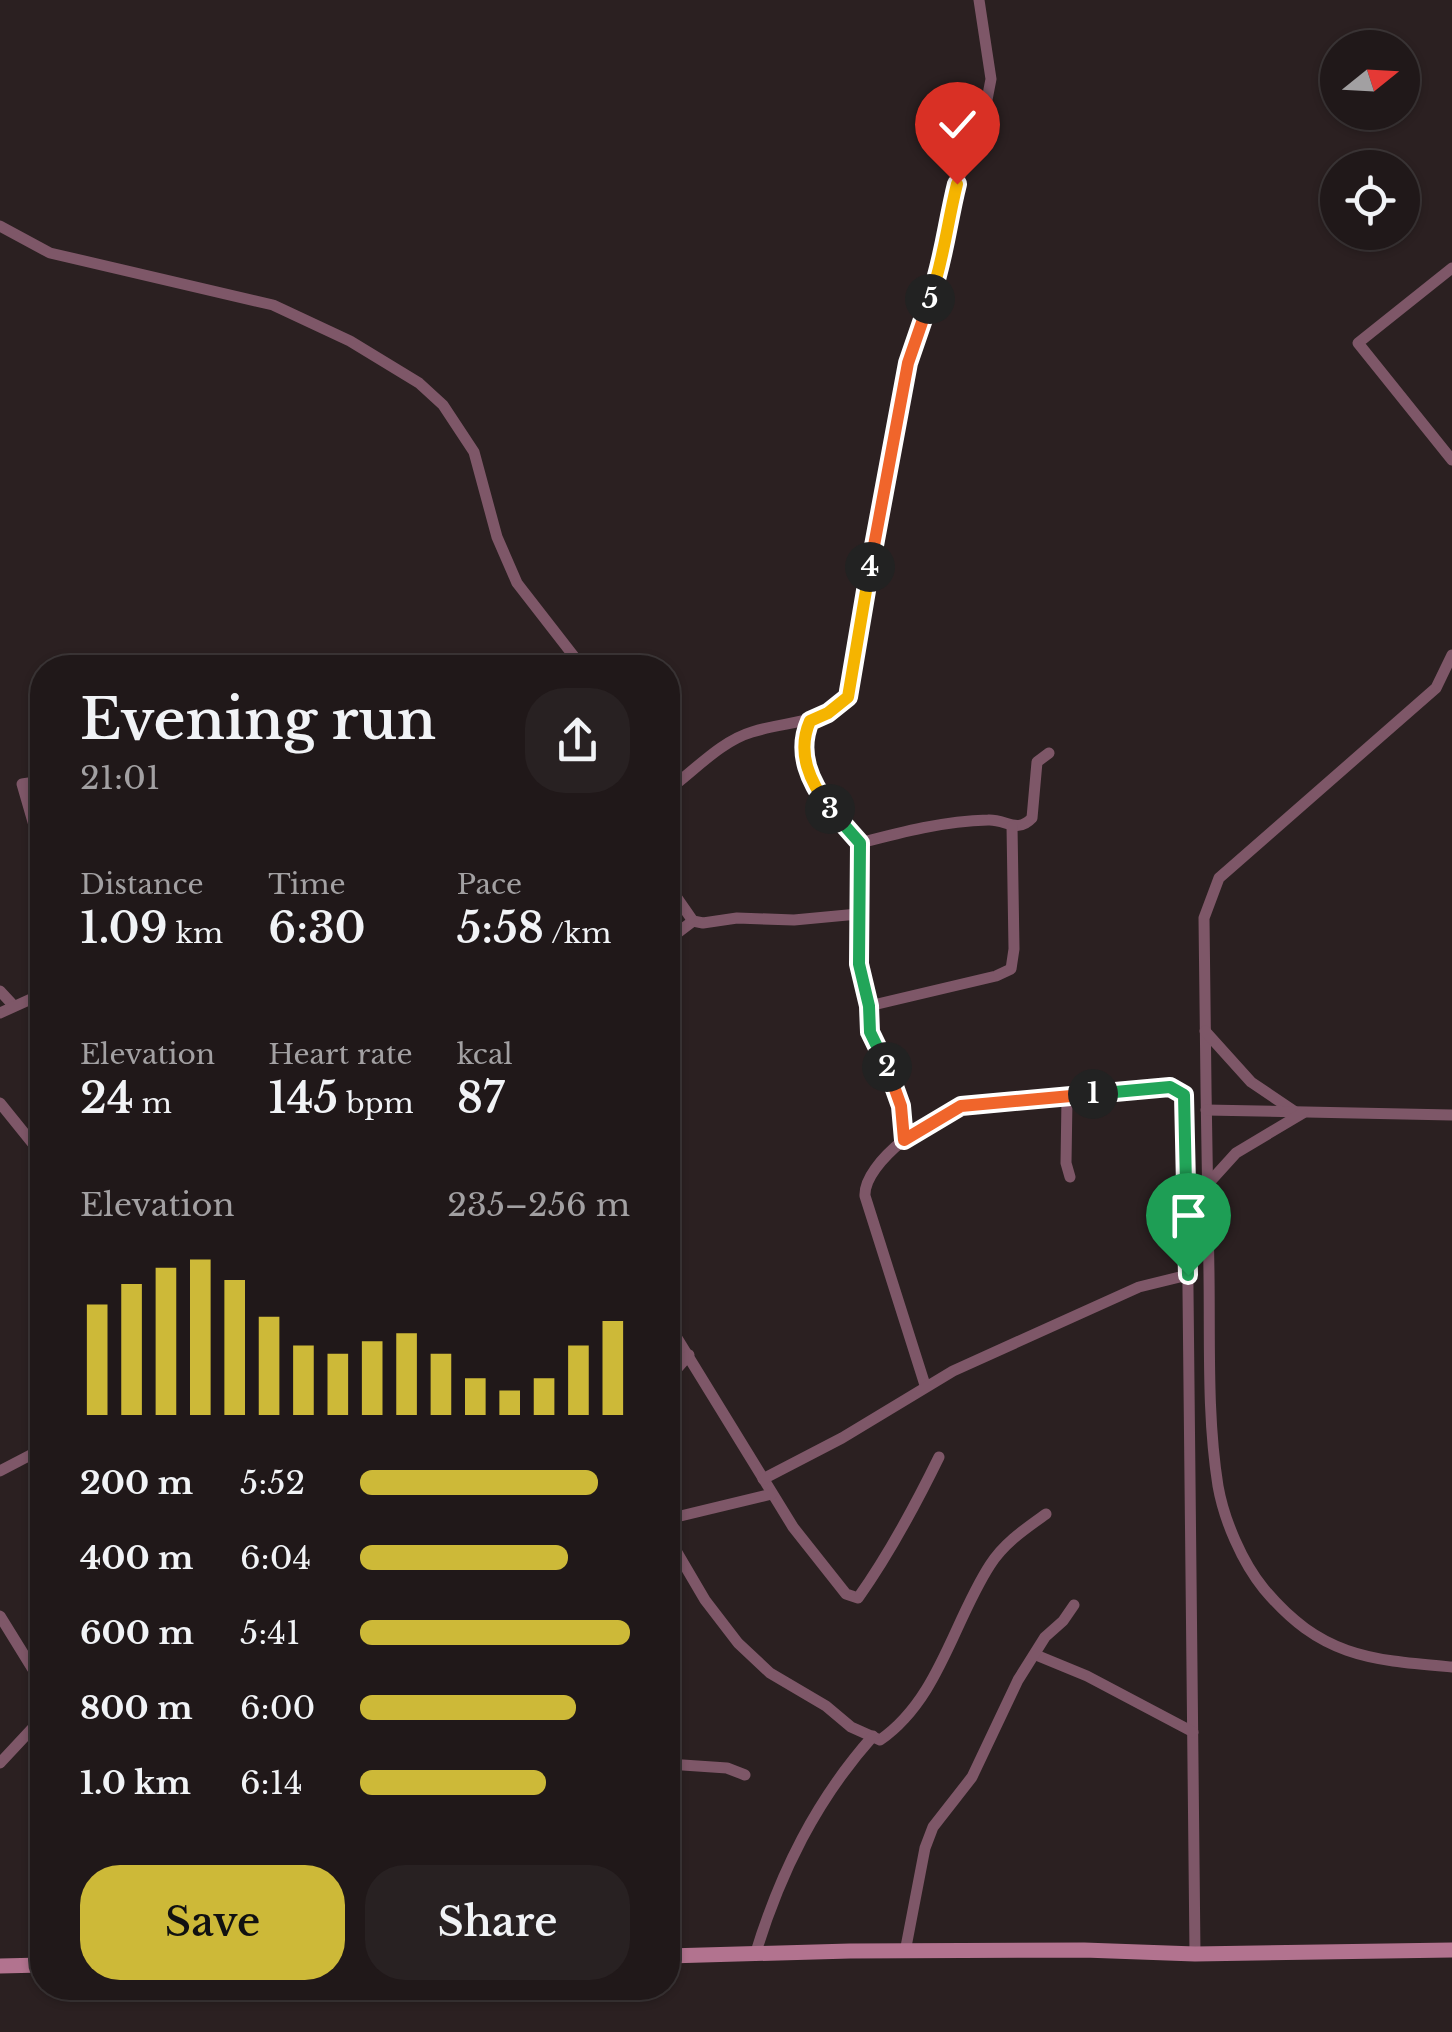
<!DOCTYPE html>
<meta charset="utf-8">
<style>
:root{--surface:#201819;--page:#282122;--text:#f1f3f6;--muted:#a2a0a2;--line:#3d3738;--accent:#cdb938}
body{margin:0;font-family:"Libre Baskerville",serif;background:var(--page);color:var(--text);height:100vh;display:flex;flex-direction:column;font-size:38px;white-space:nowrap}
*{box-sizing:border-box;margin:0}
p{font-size:32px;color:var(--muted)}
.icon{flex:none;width:55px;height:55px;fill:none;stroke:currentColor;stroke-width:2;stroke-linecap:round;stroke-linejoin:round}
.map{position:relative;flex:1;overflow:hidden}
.drawer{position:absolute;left:30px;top:655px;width:650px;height:1345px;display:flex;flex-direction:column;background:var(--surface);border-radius:40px;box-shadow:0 2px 8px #0004,0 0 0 2px var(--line)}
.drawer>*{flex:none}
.needle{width:65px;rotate:72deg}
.buttons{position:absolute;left:1320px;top:30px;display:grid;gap:20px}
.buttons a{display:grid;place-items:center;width:100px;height:100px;border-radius:50%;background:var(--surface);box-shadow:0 2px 8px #0004,0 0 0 2px var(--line);font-size:50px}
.pin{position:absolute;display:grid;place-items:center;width:85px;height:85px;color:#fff;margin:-102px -42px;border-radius:50% 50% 50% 0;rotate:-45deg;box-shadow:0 0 10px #0007}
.pin .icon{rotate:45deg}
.km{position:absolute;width:50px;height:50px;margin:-25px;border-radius:50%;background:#222;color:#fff;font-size:28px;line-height:50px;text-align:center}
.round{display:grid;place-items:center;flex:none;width:105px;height:105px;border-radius:40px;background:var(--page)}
.overview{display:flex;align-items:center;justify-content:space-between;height:170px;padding:0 50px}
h1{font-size:55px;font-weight:600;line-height:75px}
.figures{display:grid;grid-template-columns:repeat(3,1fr);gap:15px;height:170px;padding:10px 50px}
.figures div{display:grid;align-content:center}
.figures b{font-size:42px;font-weight:600}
.figures small{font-size:28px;font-weight:400}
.figures p{font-size:28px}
.chart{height:280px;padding:20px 50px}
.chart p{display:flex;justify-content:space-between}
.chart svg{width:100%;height:180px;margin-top:10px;stroke:var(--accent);stroke-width:6}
.primary-button{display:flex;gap:20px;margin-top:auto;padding:20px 50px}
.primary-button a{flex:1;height:115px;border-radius:40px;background:var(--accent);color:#111;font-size:40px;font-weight:600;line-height:115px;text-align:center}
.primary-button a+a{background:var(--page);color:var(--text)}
ul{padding:0 50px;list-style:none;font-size:32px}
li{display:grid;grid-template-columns:160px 120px 1fr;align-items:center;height:75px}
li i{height:25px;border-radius:12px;background:var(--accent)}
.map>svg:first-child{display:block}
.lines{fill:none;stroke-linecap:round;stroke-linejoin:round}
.street{stroke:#7e5768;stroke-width:11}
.secondary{stroke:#b2738f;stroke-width:15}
.split-1-casing{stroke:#fff;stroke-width:20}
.split-2-casing{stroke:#fff;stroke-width:20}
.split-3-casing{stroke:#fff;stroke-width:20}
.split-4-casing{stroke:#fff;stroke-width:20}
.split-5-casing{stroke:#fff;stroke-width:20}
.split-6-casing{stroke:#fff;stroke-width:20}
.split-1{stroke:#22a559;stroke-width:12}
.split-2{stroke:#f0652b;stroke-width:12}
.split-3{stroke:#22a559;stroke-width:12}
.split-4{stroke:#f5b400;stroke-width:12}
.split-5{stroke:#f0652b;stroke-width:12}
.split-6{stroke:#f5b400;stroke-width:12}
</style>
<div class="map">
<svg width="1452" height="2032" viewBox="0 0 1452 2032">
<rect width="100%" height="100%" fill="#2b2021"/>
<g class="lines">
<g class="street">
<path d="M0,226l50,27 223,52 77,36 69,42 24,22 31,47 23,85 20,46 66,85"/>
<path d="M1452,268l-94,75 94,117"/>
<path d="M1452,655l-16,33 -217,190 -15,40c1,119 3,237 5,356 1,70 -2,143 9,212 6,34 24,76 46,103 57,68 106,71 188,78"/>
<path d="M810,721c-24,53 23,85 50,122l-1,120 10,43 1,26 24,52 7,22 3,33"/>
<path d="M42,781l-20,3 20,69"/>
<path d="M668,790c26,-19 53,-49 84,-58 39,-12 63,-6 96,-35l33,-198 27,-136 38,-109 2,-31 9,-39 28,-74 6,-31 -12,-79"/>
<path d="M860,843c42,-11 84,-22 128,-23 18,-1 29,14 44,-2l5,-56 12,-9"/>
<path d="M668,885l25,36 10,2 34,-5 57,2 64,-6"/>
<path d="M668,940l25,-19"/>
<path d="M0,991l13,14"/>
<path d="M869,1006l127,-30 15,-7 3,-20 -2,-123"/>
<path d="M0,1013l42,-19"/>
<path d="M1205,1031l46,51 43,29"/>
<path d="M1067,1099c29,-5 88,-20 115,-8l4,10 9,853"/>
<path d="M0,1103l42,52"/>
<path d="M1206,1110l246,5"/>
<path d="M1207,1185l29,-32 67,-40"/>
<path d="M668,1302l4,28 121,197 53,67 12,4c32,-45 57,-92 81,-141"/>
<path d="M668,1379l21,-24"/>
<path d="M925,1385l-60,-189c-2,-34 70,-84 100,-91 32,-8 69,-7 102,-6l-1,64 4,14"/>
<path d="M0,1471l42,-22"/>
<path d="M763,1479l79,-41 111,-67 186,-84 49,-12"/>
<path d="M668,1519l104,-25"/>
<path d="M668,1537l37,63 33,43 32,30 56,33 25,21 29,13c59,-41 73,-118 110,-175 14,-22 35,-36 56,-51"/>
<path d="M0,1616l42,68"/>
<path d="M1036,1655l51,21 106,56"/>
<path d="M0,1763l42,-45"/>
<path d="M668,1764l59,4 18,7"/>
<path d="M905,1952l20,-104 8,-21 39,-50 46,-97 27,-43 18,-16 11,-16"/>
<path d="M755,1955c25,-82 61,-155 118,-219"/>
</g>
<g class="secondary">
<path d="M668,1956l182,-5 234,-1 111,4 257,-4"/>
<path d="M0,1966l42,-1"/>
</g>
</g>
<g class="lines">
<g class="split-1-casing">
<path id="split-1" d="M1093,1094l77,-7 14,8 4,180"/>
</g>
<g class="split-2-casing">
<path id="split-2" d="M887,1067l14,39 3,34 57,-34 132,-12"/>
</g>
<g class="split-3-casing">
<path id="split-3" d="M830,809l30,34 -1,121 10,42 1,26 17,35"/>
</g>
<g class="split-4-casing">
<path id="split-4" d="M830,809c-20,-27 -34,-56 -20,-88l18,-8 20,-16 22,-130"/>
</g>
<g class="split-5-casing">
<path id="split-5" d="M870,567l38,-204 22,-64"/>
</g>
<g class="split-6-casing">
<path id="split-6" d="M930,299c14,-40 17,-75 27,-115"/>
</g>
<use href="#split-1" class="split-1"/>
<use href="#split-2" class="split-2"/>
<use href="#split-3" class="split-3"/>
<use href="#split-4" class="split-4"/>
<use href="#split-5" class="split-5"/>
<use href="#split-6" class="split-6"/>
</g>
</svg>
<div class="buttons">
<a><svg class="needle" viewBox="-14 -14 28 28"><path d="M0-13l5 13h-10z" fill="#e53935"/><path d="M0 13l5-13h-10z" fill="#a2a0a2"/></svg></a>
<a><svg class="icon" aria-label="locate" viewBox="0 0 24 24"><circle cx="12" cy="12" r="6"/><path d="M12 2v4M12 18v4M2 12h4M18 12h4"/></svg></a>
</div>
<div class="pin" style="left:1188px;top:1275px;background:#1e9e55"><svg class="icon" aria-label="arrive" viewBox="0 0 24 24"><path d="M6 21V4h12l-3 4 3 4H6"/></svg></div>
<div class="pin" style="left:957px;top:184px;background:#d93025"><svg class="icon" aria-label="check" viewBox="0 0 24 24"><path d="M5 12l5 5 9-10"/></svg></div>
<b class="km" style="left:1093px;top:1094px">1</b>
<b class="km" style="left:887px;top:1067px">2</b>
<b class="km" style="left:830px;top:809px">3</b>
<b class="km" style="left:870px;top:567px">4</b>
<b class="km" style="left:930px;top:299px">5</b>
<section class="drawer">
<div class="overview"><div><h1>Evening run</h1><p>21:01</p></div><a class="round"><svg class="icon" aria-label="share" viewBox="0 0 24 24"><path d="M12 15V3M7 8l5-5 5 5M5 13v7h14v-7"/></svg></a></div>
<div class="figures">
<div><p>Distance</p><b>1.09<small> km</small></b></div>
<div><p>Time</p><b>6:30</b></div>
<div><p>Pace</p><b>5:58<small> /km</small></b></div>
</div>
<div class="figures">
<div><p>Elevation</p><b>24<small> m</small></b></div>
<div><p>Heart rate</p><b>145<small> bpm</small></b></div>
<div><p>kcal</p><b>87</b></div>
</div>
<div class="chart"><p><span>Elevation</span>235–256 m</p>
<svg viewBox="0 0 160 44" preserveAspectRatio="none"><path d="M5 44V17M15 44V12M25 44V8M35 44V6M45 44V11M55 44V20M65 44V27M75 44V29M85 44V26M95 44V24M105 44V29M115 44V35M125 44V38M135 44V35M145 44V27M155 44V21"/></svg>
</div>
<ul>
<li><b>200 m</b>5:52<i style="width:88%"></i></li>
<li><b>400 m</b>6:04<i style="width:77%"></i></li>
<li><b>600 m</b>5:41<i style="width:100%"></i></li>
<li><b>800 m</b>6:00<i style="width:80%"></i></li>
<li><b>1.0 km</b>6:14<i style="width:69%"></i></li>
</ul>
<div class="primary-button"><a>Save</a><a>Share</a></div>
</section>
</div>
